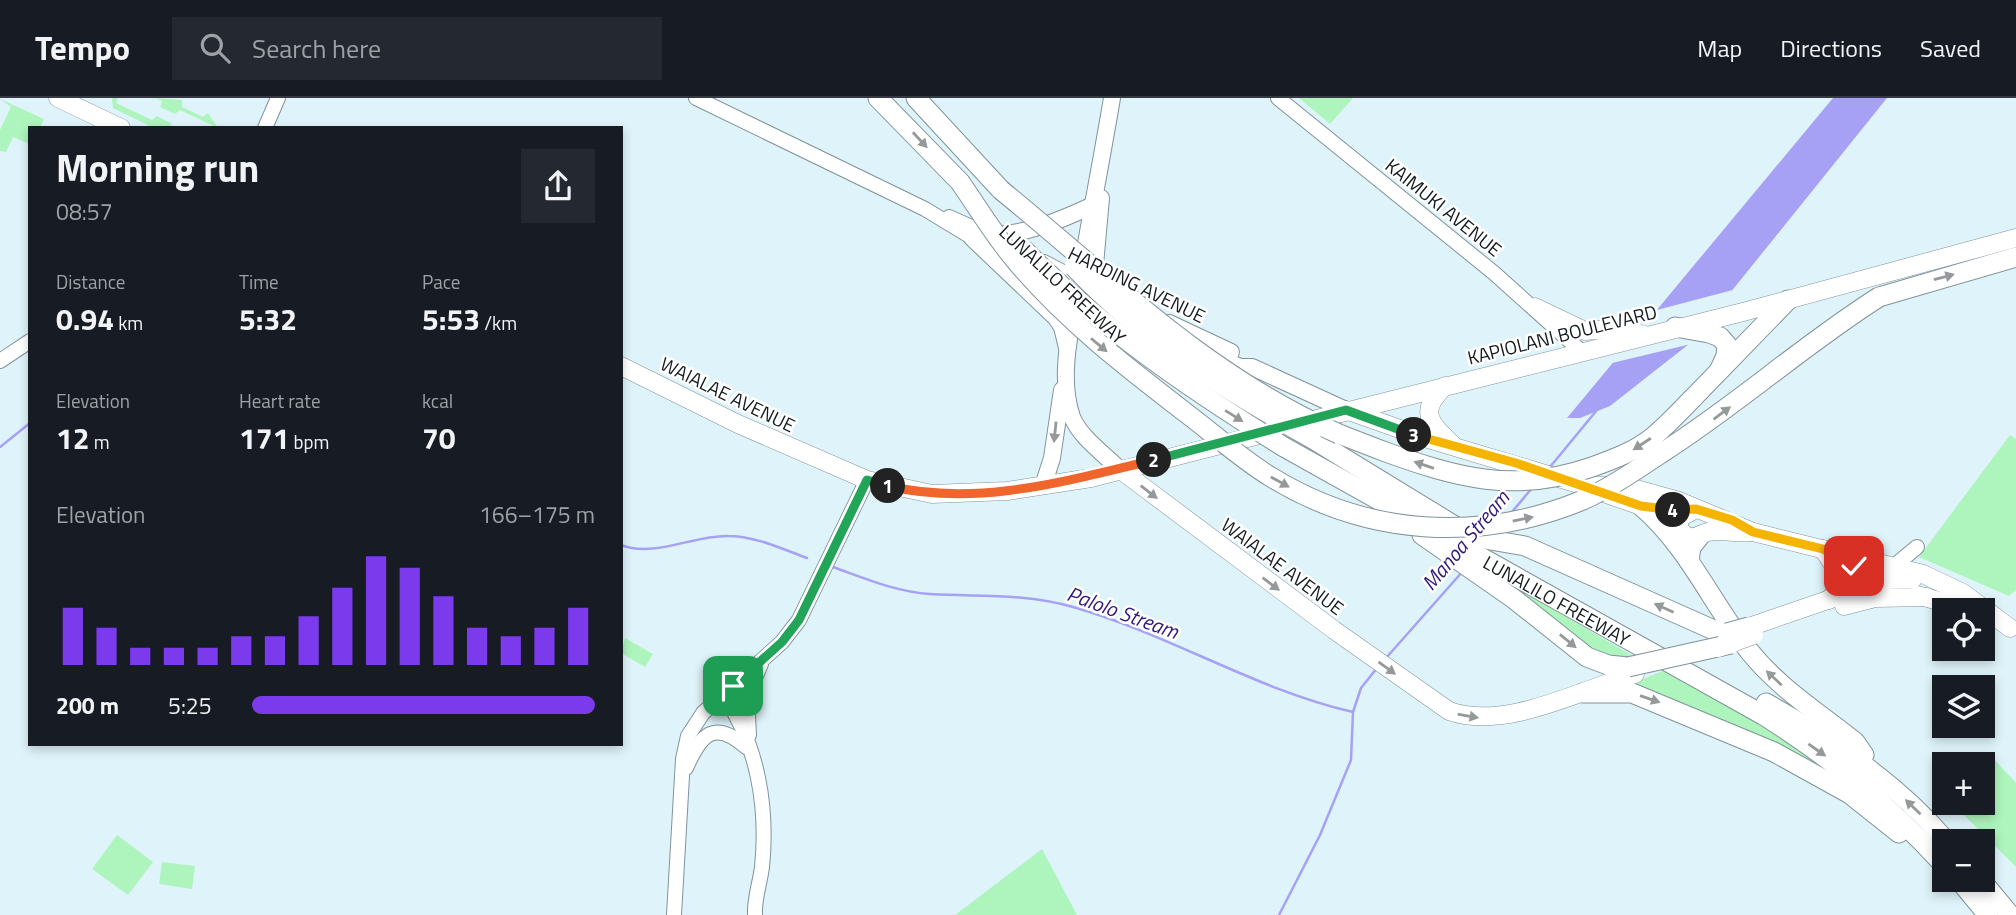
<!DOCTYPE html>
<meta charset="utf-8">
<style>
:root{--surface:#171b24;--page:#242831;--text:#f1f3f6;--muted:#9ea1a6;--line:#363941;--accent:#7c3aed}
body{margin:0;font-family:"Titillium Web",sans-serif;background:var(--page);color:var(--text);height:100vh;display:flex;flex-direction:column;font-size:26px;white-space:nowrap}
*{box-sizing:border-box;margin:0}
p{font-size:23px;color:var(--muted)}
.icon{flex:none;width:38px;height:38px;fill:none;stroke:currentColor;stroke-width:2;stroke-linecap:round;stroke-linejoin:round}
.map{position:relative;flex:1;overflow:hidden}
.details{position:absolute;left:28px;top:28px;width:595px;height:620px;display:flex;flex-direction:column;background:var(--surface);border-radius:0px;box-shadow:0 4px 10px #0003}
.details>*{flex:none}
.fabs{position:absolute;left:1932px;top:500px;display:grid;gap:14px}
.fabs a{display:grid;place-items:center;width:63px;height:63px;border-radius:0px;background:var(--surface);box-shadow:0 4px 10px #0003;font-size:35px}
.pin{position:absolute;display:grid;place-items:center;width:60px;height:60px;color:#fff;margin:-30px;border-radius:14px;box-shadow:0 4px 10px #0006}
.km{position:absolute;width:35px;height:35px;margin:-18px;border-radius:50%;background:#222;color:#fff;font-size:19px;line-height:35px;text-align:center}
.round{display:grid;place-items:center;flex:none;width:74px;height:74px;border-radius:0px;background:var(--page)}
.summary{display:flex;align-items:center;justify-content:space-between;height:119px;padding:0 28px}
h1{font-size:38px;font-weight:700;line-height:52px}
.figures{display:grid;grid-template-columns:repeat(3,1fr);gap:10px;height:119px;padding:7px 28px}
.figures div{display:grid;align-content:center}
.figures b{font-size:30px;font-weight:700}
.figures small{font-size:19px;font-weight:400}
.figures p{font-size:19px}
.chart{height:196px;padding:14px 28px}
.chart p{display:flex;justify-content:space-between}
.chart svg{width:100%;height:126px;margin-top:7px;stroke:var(--accent);stroke-width:6}
ul{padding:0 28px;list-style:none;font-size:23px}
li{display:grid;grid-template-columns:112px 84px 1fr;align-items:center;height:52px}
li i{height:18px;border-radius:9px;background:var(--accent)}
header{display:flex;align-items:center;gap:42px;box-sizing:border-box;height:98px;padding:0 35px;background:var(--surface);border-bottom:2px solid var(--line)}
header strong{font-size:33px}
nav{display:flex;gap:38px;margin-inline-start:auto;font-size:24px}
.search{width:490px;height:63px;background:var(--page);display:flex;align-items:center;gap:18px;box-sizing:border-box;padding:0 24px;border-radius:0px;color:var(--muted);font-size:26px}
.map>svg:first-child{display:block}
.green{fill:#aef4bd}
.water{fill:#a6a1f5}
.pier{fill:#dff4fa}
.lines{fill:none;stroke-linecap:round;stroke-linejoin:round}
.stream{stroke:#a6a1f5;stroke-width:2.5}
.tertiary-casing{stroke:#809399;stroke-width:16}
.secondary-casing{stroke:#809399;stroke-width:18}
.primary-casing{stroke:#809399;stroke-width:19}
.motorway-casing{stroke:#809399;stroke-width:21}
.tertiary{stroke:#fff;stroke-width:14}
.secondary{stroke:#fff;stroke-width:16}
.primary{stroke:#fff;stroke-width:18}
.motorway{stroke:#fff;stroke-width:19}
.primary-bridge-casing{stroke:#809399;stroke-width:19;stroke-linecap:butt}
.motorway-bridge-casing{stroke:#809399;stroke-width:21;stroke-linecap:butt}
.primary-bridge{stroke:#fff;stroke-width:18}
.motorway-bridge{stroke:#fff;stroke-width:19}
.oneway{fill:#96999a}
.split-1-casing{stroke:#fff;stroke-width:14}
.split-2-casing{stroke:#fff;stroke-width:14}
.split-3-casing{stroke:#fff;stroke-width:14}
.split-4-casing{stroke:#fff;stroke-width:14}
.split-5-casing{stroke:#fff;stroke-width:14}
.split-1{stroke:#22a559;stroke-width:9}
.split-2{stroke:#f0652b;stroke-width:9}
.split-3{stroke:#22a559;stroke-width:9}
.split-4{stroke:#f5b400;stroke-width:9}
.split-5{stroke:#f5b400;stroke-width:9}
.labels{text-anchor:middle;dominant-baseline:central;stroke-width:5;stroke-linejoin:round;paint-order:stroke}
.street-label{font-size:19px;fill:#151c1e;stroke:#fff}
.water-label{font-size:21px;font-style:italic;fill:#321b7a;stroke:#fff}
</style>
<header>
<strong>Tempo</strong>
<div class="search"><svg class="icon" aria-label="search" viewBox="0 0 24 24"><circle cx="10" cy="10" r="6"/><path d="M15 15l6 6"/></svg>Search here</div>
<nav><a>Map</a><a>Directions</a><a>Saved</a></nav>
</header>
<div class="map">
<svg width="2016" height="817" viewBox="0 0 2016 817">
<rect width="100%" height="100%" fill="#dff4fa"/>
<g class="green">
<path d="M112,0h6l-2,5 36,17 5,-4 14,7 1,5h-18l-41,-20z"/>
<path d="M155,0l27,2v7l21,10 5,-4 10,15 -38,-18 -5,4 -15,-7 2,-6z"/>
<path d="M1299,0h54l-23,26z"/>
<path d="M0,1l44,20 -4,9h-10v16l-17,-7 -7,15 -6,-1v-21l11,-23z"/>
<path d="M2010,337l6,4v151l-7,6 -90,-39z"/>
<path d="M1501,481l132,77 -28,2z"/>
<path d="M625,540l28,16 -8,13 -24,-14z"/>
<path d="M1670,570l119,72 45,34 -201,-91z"/>
<path d="M1990,657l26,28v84l-64,-64h31l-2,-38z"/>
<path d="M117,737l36,27 -25,33 -36,-26z"/>
<path d="M1042,751l35,66h-122z"/>
<path d="M162,764l33,4 -3,23 -33,-5z"/>
</g>
<path class="water" d="M1833,0h54l-198,246 -79,62 -30,12h-13z"/>
<path class="pier" d="M1733,192l-42,54 -79,19 41,-52z"/>
<g class="lines">
<g class="stream">
<path d="M0,349l30,-24"/>
<path d="M1550,369l47,-57"/>
<path d="M1512,414l20,-24"/>
<path d="M621,447c33,13 73,-10 107,-9 27,0 54,13 79,22"/>
<path d="M833,469c31,11 63,25 97,27 50,3 95,-1 143,13 96,27 183,83 280,105"/>
<path d="M1386,560l77,-87"/>
<path d="M1279,817l41,-80 31,-75 2,-48 8,-24 16,-20"/>
</g>
<g class="tertiary-casing">
<g id="tertiary">
<path d="M696,0l229,111 56,34"/>
<path d="M1278,0l216,175 88,79"/>
<path d="M265,30l13,-30"/>
<path d="M949,119l49,22"/>
<path d="M1044,164l36,19"/>
<path d="M0,263l30,-20"/>
<path d="M1893,469l24,-20"/>
<path d="M724,598c34,49 44,112 38,171 -2,16 -8,32 -7,48"/>
<path d="M749,637l-2,-38 14,-33"/>
<path d="M686,670c15,-34 28,-49 60,-21"/>
<path d="M674,817l9,-156 5,-23 15,-23 79,-71 17,-22 68,-140"/>
</g>
</g>
<g class="secondary-casing">
<g id="secondary">
<path d="M1112,0c-10,60 -22,120 -32,180 -7,43 -23,96 -8,139 8,20 31,36 46,51"/>
<path d="M989,137c36,0 70,-14 102,-29"/>
<path d="M972,140l84,80 6,9 5,21"/>
<path d="M1094,178l7,-78"/>
<path d="M1169,225l62,29"/>
<path d="M1214,257l26,12h12l94,43"/>
<path d="M1043,388l9,-28 10,-68"/>
</g>
</g>
<g class="primary-casing">
<g id="primary">
<path d="M58,0l63,30"/>
<path d="M1535,209l50,24 35,-3 24,7"/>
<path d="M621,268l117,58 129,56 65,14 75,-3 84,-13 180,-46"/>
<path d="M1445,288c-27,26 -16,36 8,59"/>
<path d="M1346,312l82,29 157,47h40l54,15 74,31 170,42 40,19 47,35"/>
<path d="M1301,325l442,-111 273,-74"/>
<path d="M1118,370l216,162 115,81c56,20 131,-21 186,-37"/>
<path d="M1598,393l43,15 45,3"/>
<path d="M1696,411l-17,9v11l8,8c9,2 13,-3 21,-5 12,-3 30,2 45,0"/>
<path d="M1823,451l15,23 3,13 -12,15"/>
<path d="M1917,497l57,16"/>
<path d="M1844,508l31,-8 52,-1"/>
<path d="M1749,529l137,-47 27,-1"/>
</g>
</g>
<g class="motorway-casing">
<g id="motorway">
<path d="M878,0l82,84"/>
<path d="M916,0l85,92"/>
<path d="M1879,199l137,-40"/>
<path d="M1675,229l34,6 11,4 7,8 -1,11 -6,13"/>
<path d="M1693,300l95,-98"/>
<path d="M1339,336l44,17"/>
<path d="M1311,340l152,93"/>
<path id="s1" d="M1284,349l479,268c71,45 124,88 181,150"/>
<path d="M1641,408c47,40 71,98 109,146 29,36 69,61 105,90l9,13"/>
<path d="M1422,437l92,64 73,58 21,8 20,2"/>
<path d="M1473,439l52,9 191,85 11,2"/>
<path d="M1689,463l2,-14 9,-11"/>
<path d="M1583,595h49l142,59 76,42 49,39"/>
<path d="M1766,605c67,38 131,80 181,139"/>
<path d="M1959,782l29,35"/>
<path d="M1981,782l29,35"/>
</g>
</g>
<use href="#tertiary" class="tertiary"/>
<use href="#secondary" class="secondary"/>
<use href="#primary" class="primary"/>
<use href="#motorway" class="motorway"/>
<g class="primary-bridge-casing">
<path id="primary-bridge" d="M1718,550l36,-13"/>
</g>
<g class="motorway-bridge-casing">
<g id="motorway-bridge">
<path d="M960,84c18,26 35,54 55,78 49,59 110,106 171,153 28,21 55,46 85,64 96,59 208,66 312,23 27,-12 53,-30 77,-46 76,-48 143,-109 219,-157"/>
<path d="M1001,92c109,89 207,187 338,244"/>
<path d="M1023,151c78,79 167,140 261,198"/>
<path d="M1074,169c68,72 152,123 237,171"/>
<path d="M1383,353c74,27 131,43 209,16 22,-8 44,-16 62,-31 14,-12 26,-25 39,-38"/>
<path d="M1727,535l22,-6"/>
<path d="M1628,569l103,-23"/>
</g>
</g>
<use href="#primary-bridge" class="primary-bridge"/>
<use href="#motorway-bridge" class="motorway-bridge"/>
</g>
<defs><path id="oneway-solid" d="M-6-.8H1V-3.2L6.5 0L1 3.2V.8H-6Z" transform="scale(1.75)"/></defs>
<g class="oneway">
<use href="#oneway-solid" transform="translate(920 42) rotate(47)"/>
<use href="#oneway-solid" transform="translate(1944 179) rotate(-15)"/>
<use href="#oneway-solid" transform="translate(1099 247) rotate(40)"/>
<use href="#oneway-solid" transform="translate(1722 315) rotate(-37)"/>
<use href="#oneway-solid" transform="translate(1234 318) rotate(32)"/>
<use href="#oneway-solid" transform="translate(1055 334) rotate(96)"/>
<use href="#oneway-solid" transform="translate(1642 346) rotate(147)"/>
<use href="#oneway-solid" transform="translate(1424 367) rotate(-161)"/>
<use href="#oneway-solid" transform="translate(1280 384) rotate(29)"/>
<use href="#oneway-solid" transform="translate(1149 394) rotate(38)"/>
<use href="#oneway-solid" transform="translate(1523 421) rotate(-12)"/>
<use href="#oneway-solid" transform="translate(1271 486) rotate(37)"/>
<use href="#oneway-solid" transform="translate(1664 510) rotate(-156)"/>
<use href="#oneway-solid" transform="translate(1568 543) rotate(39)"/>
<use href="#oneway-solid" transform="translate(1387 570) rotate(36)"/>
<use href="#oneway-solid" transform="translate(1774 580) rotate(-137)"/>
<use href="#oneway-solid" transform="translate(1650 601) rotate(19)"/>
<use href="#oneway-solid" transform="translate(1468 618) rotate(10)"/>
<use href="#oneway-solid" transform="translate(1817 652) rotate(35)"/>
<use href="#oneway-solid" transform="translate(1913 709) rotate(-136)"/>
</g>
<g class="lines">
<g class="split-1-casing">
<path id="split-1" d="M733,588l49,-44 17,-22 68,-140 21,6"/>
</g>
<g class="split-2-casing">
<path id="split-2" d="M888,388c90,21 178,-5 266,-26"/>
</g>
<g class="split-3-casing">
<path id="split-3" d="M1154,362l192,-50 68,25"/>
</g>
<g class="split-4-casing">
<path id="split-4" d="M1414,337l102,28 125,43 32,4"/>
</g>
<g class="split-5-casing">
<path id="split-5" d="M1673,412l23,-1 36,11 21,12 70,17 31,17"/>
</g>
<use href="#split-1" class="split-1"/>
<use href="#split-2" class="split-2"/>
<use href="#split-3" class="split-3"/>
<use href="#split-4" class="split-4"/>
<use href="#split-5" class="split-5"/>
</g>
<g class="labels">
<g class="street-label">
<text transform="translate(1444 109) rotate(39)">KAIMUKI AVENUE</text>
<text transform="translate(1063 186) rotate(43)">LUNALILO FREEWAY</text>
<text transform="translate(1137 186) rotate(26)">HARDING AVENUE</text>
<text transform="translate(1562 236) rotate(-14)">KAPIOLANI BOULEVARD</text>
<text transform="translate(728 296) rotate(26)">WAIALAE AVENUE</text>
<text transform="translate(1283 468) rotate(37)">WAIALAE AVENUE</text>
<text stroke="none"><textPath href="#s1" startOffset="313">LUNALILO FREEWAY</textPath></text>
</g>
<g class="water-label">
<text transform="translate(1465 442) rotate(-50)">Manoa Stream</text>
<text transform="translate(1123 514) rotate(20)">Palolo Stream</text>
</g>
</g>
</svg>
<div class="fabs">
<a><svg class="icon" aria-label="locate" viewBox="0 0 24 24"><circle cx="12" cy="12" r="6"/><path d="M12 2v4M12 18v4M2 12h4M18 12h4"/></svg></a>
<a><svg class="icon" aria-label="layers" viewBox="0 0 24 24"><path d="M12 4l9 5-9 5-9-5zM3 14l9 5 9-5"/></svg></a>
<a>+</a>
<a>−</a>
</div>
<div class="pin" style="left:733px;top:588px;background:#1e9e55"><svg class="icon" aria-label="arrive" viewBox="0 0 24 24"><path d="M6 21V4h12l-3 4 3 4H6"/></svg></div>
<div class="pin" style="left:1854px;top:468px;background:#d93025"><svg class="icon" aria-label="check" viewBox="0 0 24 24"><path d="M5 12l5 5 9-10"/></svg></div>
<b class="km" style="left:888px;top:388px">1</b>
<b class="km" style="left:1154px;top:362px">2</b>
<b class="km" style="left:1414px;top:337px">3</b>
<b class="km" style="left:1673px;top:412px">4</b>
<section class="details">
<div class="summary"><div><h1>Morning run</h1><p>08:57</p></div><a class="round"><svg class="icon" aria-label="share" viewBox="0 0 24 24"><path d="M12 15V3M7 8l5-5 5 5M5 13v7h14v-7"/></svg></a></div>
<div class="figures">
<div><p>Distance</p><b>0.94<small> km</small></b></div>
<div><p>Time</p><b>5:32</b></div>
<div><p>Pace</p><b>5:53<small> /km</small></b></div>
</div>
<div class="figures">
<div><p>Elevation</p><b>12<small> m</small></b></div>
<div><p>Heart rate</p><b>171<small> bpm</small></b></div>
<div><p>kcal</p><b>70</b></div>
</div>
<div class="chart"><p><span>Elevation</span>166–175 m</p>
<svg viewBox="0 0 160 44" preserveAspectRatio="none"><path d="M5 44V24M15 44V31M25 44V38M35 44V38M45 44V38M55 44V34M65 44V34M75 44V27M85 44V17M95 44V6M105 44V10M115 44V20M125 44V31M135 44V34M145 44V31M155 44V24"/></svg>
</div>
<ul>
<li><b>200 m</b>5:25<i style="width:100%"></i></li>
</ul>
</section>
</div>
